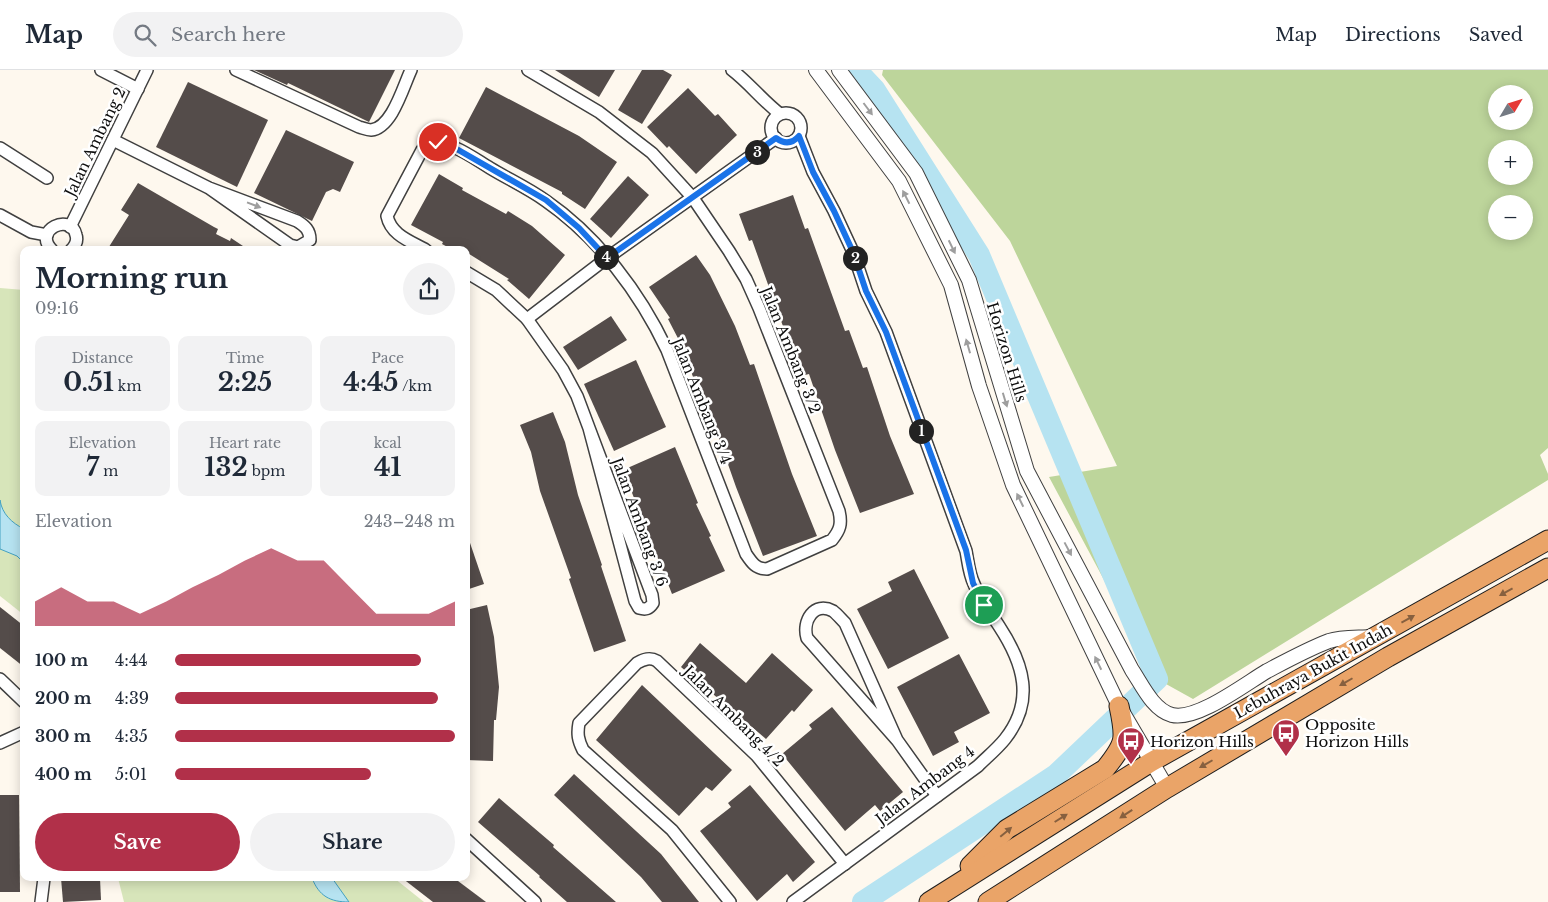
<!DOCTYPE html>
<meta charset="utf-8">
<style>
:root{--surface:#fff;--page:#f2f2f3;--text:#1f2937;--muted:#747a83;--line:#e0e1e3;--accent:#b13049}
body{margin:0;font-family:"Libre Baskerville",serif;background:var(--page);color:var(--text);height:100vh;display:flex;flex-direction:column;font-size:19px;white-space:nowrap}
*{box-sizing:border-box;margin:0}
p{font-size:16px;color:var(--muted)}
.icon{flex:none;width:28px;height:28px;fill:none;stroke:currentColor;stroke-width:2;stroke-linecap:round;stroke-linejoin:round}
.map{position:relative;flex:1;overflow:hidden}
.panel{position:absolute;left:20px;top:176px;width:450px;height:635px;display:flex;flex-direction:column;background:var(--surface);border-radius:10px;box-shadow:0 2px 12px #0003}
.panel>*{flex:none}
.needle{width:32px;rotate:52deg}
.buttons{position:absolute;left:1488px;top:15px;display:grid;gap:10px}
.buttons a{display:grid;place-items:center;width:45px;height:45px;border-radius:50%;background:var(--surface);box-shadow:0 2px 12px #0003;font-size:25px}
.pin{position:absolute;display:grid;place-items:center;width:42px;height:42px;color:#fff;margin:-21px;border:2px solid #fff;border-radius:50%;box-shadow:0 1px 5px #0007}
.km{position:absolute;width:25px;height:25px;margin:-12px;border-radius:50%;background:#222;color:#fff;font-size:14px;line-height:25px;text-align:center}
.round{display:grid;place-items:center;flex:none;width:52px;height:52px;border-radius:26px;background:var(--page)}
.headline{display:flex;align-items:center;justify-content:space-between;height:85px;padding:0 15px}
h1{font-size:28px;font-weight:800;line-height:38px}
.figures{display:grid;grid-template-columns:repeat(3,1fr);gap:8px;height:85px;padding:5px 15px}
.figures div{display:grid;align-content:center;border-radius:10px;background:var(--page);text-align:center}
.figures b{font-size:25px;font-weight:800}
.figures small{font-size:14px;font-weight:400}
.figures p{font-size:14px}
.chart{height:140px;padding:10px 15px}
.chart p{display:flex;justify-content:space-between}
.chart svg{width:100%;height:90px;margin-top:5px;fill:var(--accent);opacity:.7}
.cta{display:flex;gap:10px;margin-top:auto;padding:10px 15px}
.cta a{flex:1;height:58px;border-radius:30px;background:var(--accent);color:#fff;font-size:20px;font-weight:800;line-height:58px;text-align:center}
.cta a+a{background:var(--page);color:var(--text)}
ul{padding:0 15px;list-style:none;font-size:16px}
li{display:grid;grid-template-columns:80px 60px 1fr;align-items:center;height:38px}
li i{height:12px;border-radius:6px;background:var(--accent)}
header{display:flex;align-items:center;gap:30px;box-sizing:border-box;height:70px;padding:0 25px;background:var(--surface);border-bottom:1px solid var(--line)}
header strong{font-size:24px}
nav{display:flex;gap:28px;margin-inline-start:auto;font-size:18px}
.search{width:350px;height:45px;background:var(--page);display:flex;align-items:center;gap:12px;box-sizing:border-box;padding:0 18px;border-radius:28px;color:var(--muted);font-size:19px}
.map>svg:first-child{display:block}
.green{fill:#d7e5ba}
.forest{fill:#bdd59b;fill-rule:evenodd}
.water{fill:#b6e3f1;stroke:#43a1c2}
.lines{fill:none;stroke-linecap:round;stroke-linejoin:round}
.river{stroke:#b6e3f1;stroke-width:22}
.building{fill:#544c4a}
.minor-casing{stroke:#404040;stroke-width:14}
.tertiary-casing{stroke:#404040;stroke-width:16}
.trunk-casing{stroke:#1e1e1e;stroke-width:21}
.minor{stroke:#fff;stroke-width:11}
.tertiary{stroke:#fff;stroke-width:14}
.trunk{stroke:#eaa468;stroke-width:19}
.oneway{fill:#9e9e9e}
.oneway2{fill:#87603f}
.route-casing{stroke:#fff;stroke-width:10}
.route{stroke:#1a73e8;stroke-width:6}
.labels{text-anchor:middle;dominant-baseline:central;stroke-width:5;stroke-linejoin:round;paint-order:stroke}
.street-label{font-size:15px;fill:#0d0d0d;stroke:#fff}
.poi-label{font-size:15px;fill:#0d0d0d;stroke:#fff;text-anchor:start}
</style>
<header>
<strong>Map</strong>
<div class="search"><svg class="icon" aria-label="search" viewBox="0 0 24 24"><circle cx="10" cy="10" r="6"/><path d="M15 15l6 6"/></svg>Search here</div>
<nav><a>Map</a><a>Directions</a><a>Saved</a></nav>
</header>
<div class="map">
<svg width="1548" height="832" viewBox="0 0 1548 832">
<rect width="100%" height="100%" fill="#fef8ee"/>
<g class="green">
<path d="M0,218l24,2v325l-24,-19z"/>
<path d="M118,808h276l30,24h-300z"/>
</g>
<path class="forest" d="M883,0h665v378l-8,7 8,19v6l-355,219 -36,-20 -108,-202 68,-11 -107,-225 -128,-166zM1496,24h28v27h-28zM1496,79h28v27h-28zM1496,134h28v27h-28z"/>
<g class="water">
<path d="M0,430c2,14 12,23 24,29v34l-7,-7 -17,-7z"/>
<path d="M312,808h20l17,24c-19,0 -30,-6 -37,-24z"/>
</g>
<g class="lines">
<path class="river" d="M856,0l18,19 105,166 178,424 -101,96 -193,127"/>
</g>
<g class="building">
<path d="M254,0h141l-26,52 -81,-39 -1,2z"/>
<path d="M555,0h60l-16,27z"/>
<path d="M642,0h21l9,5 -30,49 -24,-14z"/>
<path d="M188,12l80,38 -31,67 -81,-40z"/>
<path d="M486,17l93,49 38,26 -32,47 -23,-15v-2l-103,-54z"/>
<path d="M688,18l27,28 3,-2 19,21 -41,39 -27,-28 -2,2 -20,-21z"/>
<path d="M286,60l68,32 -14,30 -7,-3 -7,3 -14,29 -58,-28z"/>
<path d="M439,104l24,14 -1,2 44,24 2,-3 24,15 33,29 -36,44 -22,-19 2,-1 -43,-27v-2h-13l-11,-6 1,-2 -32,-17z"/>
<path d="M628,106l21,19 -38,43 -21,-19z"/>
<path d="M138,113l76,44 4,2 -2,5 14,7 1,-3 18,12h-142l22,-35 -8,-5z"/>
<path d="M793,125l12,34 3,-1 37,103 4,-1 14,38 4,-1 23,69 24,58 -54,19 -25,-63 -26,-76 -4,1 -13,-33 -3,1 -37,-103 -3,1 -10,-27z"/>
<path d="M696,185l14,20 25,51 15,39 4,-1 38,110 25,62 -54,20 -27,-69 -39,-111 -4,1 -10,-29 -15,-29 2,-1 -21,-31z"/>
<path d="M611,246l16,24 -49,30 -15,-23z"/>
<path d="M636,290l30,67 -52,24 -30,-67z"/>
<path d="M553,342l12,30 13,53 24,70 -1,1 25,75 -32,11 -25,-73 2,-1 -31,-87 -9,-39 -11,-27z"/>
<path d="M675,377l23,56 -2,1 15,32 -2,1 16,34 -53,23 -49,-124z"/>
<path d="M468,467l16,47 -18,6v-52z"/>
<path d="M914,499l35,69 -61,31 -31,-60 35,-18 -4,-9z"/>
<path d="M487,535l7,32 5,50 -3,33h-2l-1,41 -27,-1v-150z"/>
<path d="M0,537l24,19v41l-24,-19z"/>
<path d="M700,573l46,40 26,-30 41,37 -19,22 -2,-2 -26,29 -85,-72z"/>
<path d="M959,584l31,59 -36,19 5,10 -26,14 -36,-69z"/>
<path d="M642,615l90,85 -20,21 -6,-4 -27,29 -83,-76z"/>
<path d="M832,637l71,85 -23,19 -5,-6 -30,26 -63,-77 30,-25 -3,-4z"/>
<path d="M574,704l87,80 38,48h-37l-21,-25 -87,-82z"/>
<path d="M750,715l65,77 -22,20 -6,-8 -30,27 -57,-70 31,-24 -3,-4z"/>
<path d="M0,725h19l1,97h-20z"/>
<path d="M499,728l55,47 -1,2 63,55h-49l-28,-25 1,-1 -62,-54z"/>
<path d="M61,808h39l1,22 -38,2z"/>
<path d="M402,808h52l32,24h-53z"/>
</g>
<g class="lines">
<g class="minor-casing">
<g id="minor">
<path d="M101,0l37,19"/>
<path d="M236,0l123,57c4,1 8,3 12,3 21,-2 32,-43 40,-60"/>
<path d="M732,0c17,13 31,31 48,44"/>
<circle cx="786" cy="58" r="15"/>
<path d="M113,70l96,48 88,33c8,5 13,9 13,19l-12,7 -8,-2 -81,-57"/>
<path d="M0,78l47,30"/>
<path d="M0,145l31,17 16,3"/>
<path d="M70,157l77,-157"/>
<path d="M52,180c-20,-20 19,-38 24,-15 2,6 -1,11 -5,15"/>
<path d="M426,180c-16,-9 -35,-15 -39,-34l35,-66 6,-7c24,-2 42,13 62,25 18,11 38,20 56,33 52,36 94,92 121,149l79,204c6,9 10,15 21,15l65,-29c8,-10 10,-16 7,-29l-80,-203 -13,-29 -17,-28 -36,-53 -41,-45 -53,-41 -71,-42"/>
<path d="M466,202l30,18 31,29 36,51 14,26 12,32 46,173 4,7c7,2 10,1 14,-5l-1,-8 -63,-167"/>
<path d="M527,249l80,-61 169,-120"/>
<path d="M0,609l24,23"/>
<path d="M897,670l-90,-102c-5,-17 7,-37 26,-27 4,3 8,8 12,12l52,117 40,56"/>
<path d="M0,673l24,-11"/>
<path d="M466,769l69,63"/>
<path d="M41,832l3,-24"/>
<path d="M730,832l-58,-72 -89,-80c-5,-10 -6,-16 -4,-27l58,-60c7,-4 13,-6 20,-2l100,95 88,108"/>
<path d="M793,832l185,-136c9,-9 19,-17 27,-27 30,-38 19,-75 -6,-113 -9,-14 -19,-26 -25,-42 -5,-10 -6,-23 -8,-33l-80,-219 -20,-41 -13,-39 -19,-41 -21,-39 -14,-36"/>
</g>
</g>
<g class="tertiary-casing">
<g id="tertiary">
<path d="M816,0l83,111 52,104 28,101 34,99 106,221 48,82"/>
<path d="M839,0l77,103 53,107 58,191 105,199c10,15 21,40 40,45 25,6 73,-31 95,-44 19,-10 41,-22 62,-30 12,-4 29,-3 42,-4"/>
</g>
</g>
<g class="trunk-casing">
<g id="trunk">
<path d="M970,796l37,-37 98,-60c21,-26 21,-30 14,-63"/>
<path d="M929,832l222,-140 397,-222"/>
<path d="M988,832l179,-114 221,-131 160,-89"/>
</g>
</g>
<use href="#minor" class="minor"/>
<use href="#tertiary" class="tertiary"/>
<use href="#trunk" class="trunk"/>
</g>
<defs><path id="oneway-solid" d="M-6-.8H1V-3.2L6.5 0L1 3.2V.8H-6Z" transform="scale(1.25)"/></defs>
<g class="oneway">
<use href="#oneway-solid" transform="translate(868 39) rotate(53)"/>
<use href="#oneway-solid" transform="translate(906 127) rotate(-117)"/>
<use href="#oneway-solid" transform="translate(254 135) rotate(21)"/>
<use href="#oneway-solid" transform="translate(952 177) rotate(64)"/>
<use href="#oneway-solid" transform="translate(968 276) rotate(-106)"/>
<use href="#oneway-solid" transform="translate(1005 330) rotate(73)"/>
<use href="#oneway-solid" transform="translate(1020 430) rotate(-116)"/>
<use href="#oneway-solid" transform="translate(1068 479) rotate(62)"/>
<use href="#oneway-solid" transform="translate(1098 593) rotate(-116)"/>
</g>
<g class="oneway2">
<use href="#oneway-solid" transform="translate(1506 522) rotate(151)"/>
<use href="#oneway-solid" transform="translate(1408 549) rotate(-29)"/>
<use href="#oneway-solid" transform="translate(1346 612) rotate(150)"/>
<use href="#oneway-solid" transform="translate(1206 694) rotate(150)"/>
<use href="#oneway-solid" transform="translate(1126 744) rotate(147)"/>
<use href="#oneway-solid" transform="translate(1061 748) rotate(-32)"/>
<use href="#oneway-solid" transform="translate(1006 762) rotate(-40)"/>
</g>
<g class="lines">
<g class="route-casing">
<path id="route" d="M438,72l10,2 98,56 33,28 28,30 169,-120c8,6 16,6 23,-2l14,36 21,39 19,41 13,39 20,41 80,218 7,33 11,22"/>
</g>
<use href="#route" class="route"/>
</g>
<defs>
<g id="bus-pin" transform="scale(1.4375)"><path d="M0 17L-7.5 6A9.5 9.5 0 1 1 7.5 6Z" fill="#b13049" stroke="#fff"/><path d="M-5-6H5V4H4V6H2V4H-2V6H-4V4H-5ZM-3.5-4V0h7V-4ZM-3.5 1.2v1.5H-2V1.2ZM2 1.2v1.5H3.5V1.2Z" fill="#fff"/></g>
</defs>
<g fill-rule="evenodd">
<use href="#bus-pin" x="1286" y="663"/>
<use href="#bus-pin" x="1131" y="671"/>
</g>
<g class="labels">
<g class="street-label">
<text transform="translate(95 72) rotate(-64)">Jalan Ambang 2</text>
<text transform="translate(791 280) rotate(68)">Jalan Ambang 3/2</text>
<text transform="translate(1007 282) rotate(73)">Horizon Hills</text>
<text transform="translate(702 331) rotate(68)">Jalan Ambang 3/4</text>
<text transform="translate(640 452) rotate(70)">Jalan Ambang 3/6</text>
<text transform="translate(1313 601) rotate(-29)">Lebuhraya Bukit Indah</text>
<text transform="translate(734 646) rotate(45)">Jalan Ambang 4/2</text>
<text transform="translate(925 715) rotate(-37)">Jalan Ambang 4</text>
</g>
<g class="poi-label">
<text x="1305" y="654">Opposite<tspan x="1305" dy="17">Horizon Hills</tspan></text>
<text x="1150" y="671">Horizon Hills</text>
</g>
</g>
</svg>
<div class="buttons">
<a><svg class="needle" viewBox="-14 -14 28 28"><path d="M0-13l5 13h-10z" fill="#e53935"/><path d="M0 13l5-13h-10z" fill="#747a83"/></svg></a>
<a>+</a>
<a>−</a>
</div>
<div class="pin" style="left:984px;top:535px;background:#1e9e55"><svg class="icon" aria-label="arrive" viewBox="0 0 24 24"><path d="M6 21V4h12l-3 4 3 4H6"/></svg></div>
<div class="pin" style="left:438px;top:72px;background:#d93025"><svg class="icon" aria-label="check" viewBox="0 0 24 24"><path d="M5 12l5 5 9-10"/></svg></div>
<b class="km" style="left:921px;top:361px">1</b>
<b class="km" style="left:855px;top:188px">2</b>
<b class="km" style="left:757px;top:82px">3</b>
<b class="km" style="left:606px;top:187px">4</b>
<section class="panel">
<div class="headline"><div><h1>Morning run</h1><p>09:16</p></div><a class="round"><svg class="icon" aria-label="share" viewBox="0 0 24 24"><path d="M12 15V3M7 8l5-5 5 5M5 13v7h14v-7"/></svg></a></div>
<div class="figures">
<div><p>Distance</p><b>0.51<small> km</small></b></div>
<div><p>Time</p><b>2:25</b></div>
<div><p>Pace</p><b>4:45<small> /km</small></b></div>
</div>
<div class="figures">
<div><p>Elevation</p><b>7<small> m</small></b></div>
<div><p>Heart rate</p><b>132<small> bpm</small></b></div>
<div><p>kcal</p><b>41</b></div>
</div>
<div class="chart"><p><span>Elevation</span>243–248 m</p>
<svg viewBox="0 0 160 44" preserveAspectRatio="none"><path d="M0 44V32L10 25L20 32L30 32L40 38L50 32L60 25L70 19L80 12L90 6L100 12L110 12L120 25L130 38L140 38L150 38L160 32V44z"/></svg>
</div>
<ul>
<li><b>100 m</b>4:44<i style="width:88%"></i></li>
<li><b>200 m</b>4:39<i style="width:94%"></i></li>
<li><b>300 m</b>4:35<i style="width:100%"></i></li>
<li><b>400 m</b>5:01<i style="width:70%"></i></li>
</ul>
<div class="cta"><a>Save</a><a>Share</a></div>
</section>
</div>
